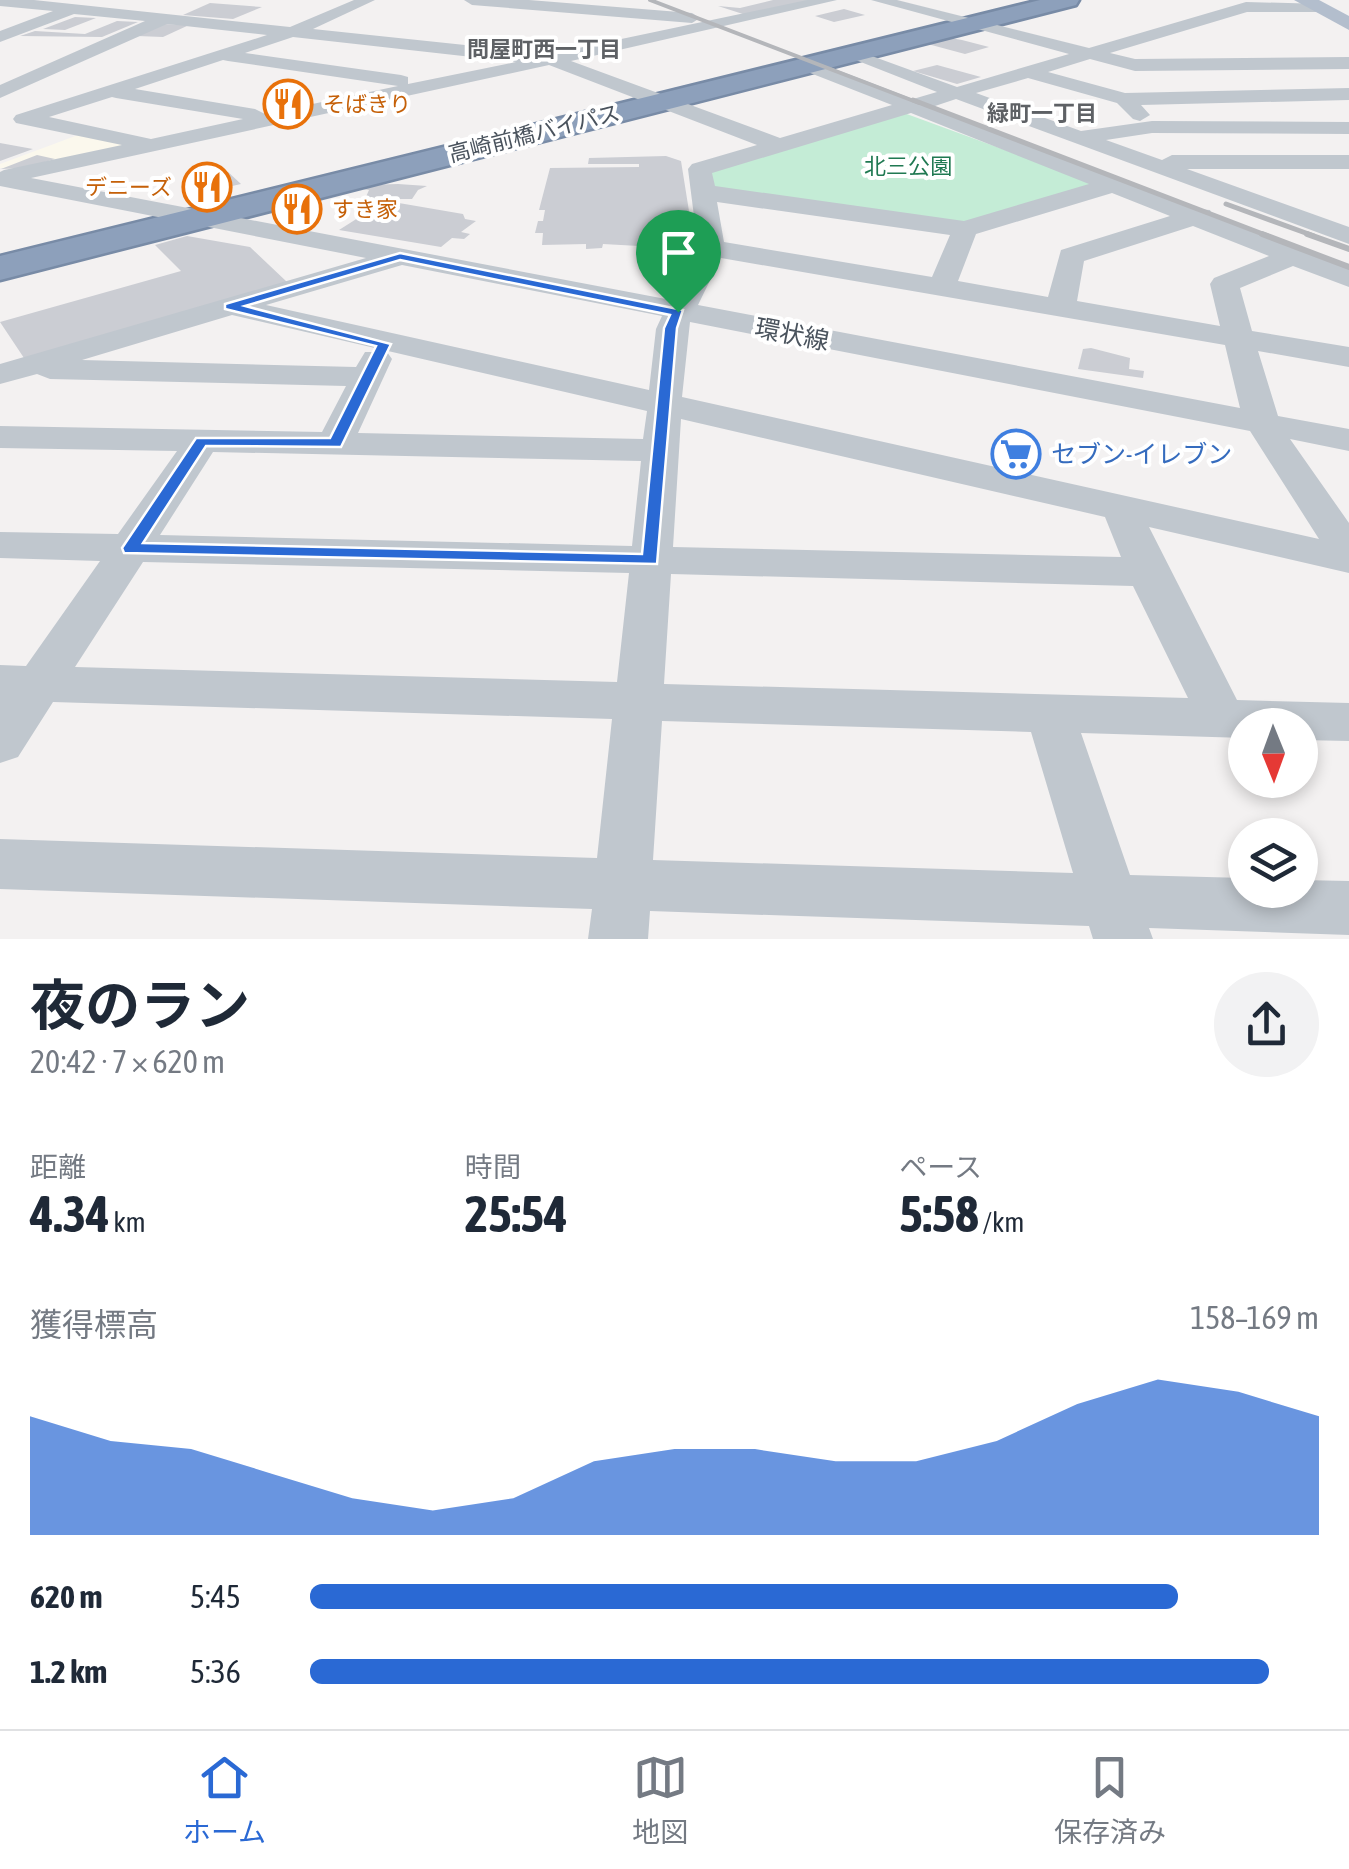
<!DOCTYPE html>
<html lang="ja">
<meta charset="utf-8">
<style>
:root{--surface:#fff;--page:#f2f2f3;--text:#1f2937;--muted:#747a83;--line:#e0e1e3;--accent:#2a69d4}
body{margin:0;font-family:"Asap Condensed","Noto Sans JP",sans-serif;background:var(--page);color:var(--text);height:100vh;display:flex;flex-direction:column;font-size:38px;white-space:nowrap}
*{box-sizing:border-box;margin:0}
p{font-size:32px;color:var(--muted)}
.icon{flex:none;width:55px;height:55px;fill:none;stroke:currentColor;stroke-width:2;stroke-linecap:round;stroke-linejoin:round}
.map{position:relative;height:939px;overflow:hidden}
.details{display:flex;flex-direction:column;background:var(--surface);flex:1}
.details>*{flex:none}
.needle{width:65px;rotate:179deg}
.fabs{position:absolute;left:1228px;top:708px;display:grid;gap:20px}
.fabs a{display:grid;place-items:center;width:90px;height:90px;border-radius:50%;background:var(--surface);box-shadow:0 5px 15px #0003;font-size:50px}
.pin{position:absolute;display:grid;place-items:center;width:85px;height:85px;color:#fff;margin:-102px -42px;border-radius:50% 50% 50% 0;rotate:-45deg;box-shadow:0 0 10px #0007}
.pin .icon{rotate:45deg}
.round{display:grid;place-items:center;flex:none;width:105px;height:105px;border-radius:52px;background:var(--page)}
.overview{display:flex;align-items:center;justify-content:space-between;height:170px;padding:0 30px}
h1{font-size:55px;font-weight:700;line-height:75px}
.stats{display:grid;grid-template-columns:repeat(3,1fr);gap:15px;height:170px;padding:10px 30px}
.stats div{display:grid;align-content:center}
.stats b{font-size:50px;font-weight:700}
.stats small{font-size:28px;font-weight:400}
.stats p{font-size:28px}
.chart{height:280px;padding:20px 30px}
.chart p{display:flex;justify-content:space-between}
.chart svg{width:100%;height:180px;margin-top:10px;fill:var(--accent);opacity:.7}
ul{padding:0 30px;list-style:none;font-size:32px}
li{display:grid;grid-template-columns:160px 120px 1fr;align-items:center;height:75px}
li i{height:25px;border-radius:12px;background:var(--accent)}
.tab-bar{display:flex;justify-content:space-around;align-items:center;height:140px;border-top:2px solid var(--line);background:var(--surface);font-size:28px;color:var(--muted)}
.tab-bar a{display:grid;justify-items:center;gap:5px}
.tab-bar .selected{color:var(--accent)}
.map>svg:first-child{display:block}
.commercial{fill:#fbf8ed}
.green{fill:#c4ecd6}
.building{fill:#cbcdd3}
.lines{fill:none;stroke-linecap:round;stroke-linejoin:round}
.highway-casing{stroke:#788ba6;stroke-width:5}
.minor{fill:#c0c7ce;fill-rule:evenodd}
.major{fill:#b3becd;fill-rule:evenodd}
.highway{fill:#8da0bb;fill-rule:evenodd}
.rail-far2{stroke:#b4b6ba;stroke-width:4}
.rail-far1{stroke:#b4b6ba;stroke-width:5}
.rail{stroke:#b4b6ba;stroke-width:6}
.route{fill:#2a69d4;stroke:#fff;stroke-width:2.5;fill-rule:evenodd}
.labels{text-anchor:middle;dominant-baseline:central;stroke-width:8;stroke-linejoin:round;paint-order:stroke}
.far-neighbourhood-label{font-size:22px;font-weight:bold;fill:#5e6165;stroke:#fff}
.far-food-label{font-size:22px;fill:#c56008;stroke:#fff;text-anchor:start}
.far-street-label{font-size:22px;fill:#4a535d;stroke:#fff}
.far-park-label{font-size:22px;fill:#207952;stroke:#fff}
.street-label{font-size:25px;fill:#4a535d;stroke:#fff}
.shop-label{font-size:25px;fill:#366cbe;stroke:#fff;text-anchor:start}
</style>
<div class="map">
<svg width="1349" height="939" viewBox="0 0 1349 939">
<rect width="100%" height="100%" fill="#f3f1f1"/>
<path class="commercial" d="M78,135l45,8 -4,5 -97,21 -22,-1v-4z"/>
<path class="green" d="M904,113l188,69 -1,4 -122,39 -256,-35 -2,-20z"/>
<g class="building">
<path d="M773,0h37l-64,15 -28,-9 22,2z"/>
<path d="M210,3l52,4 -29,12 -50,-4z"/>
<path d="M844,9l21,6 -31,7 -19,-6z"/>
<path d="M75,17l21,1 -31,12 -22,-1z"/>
<path d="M117,21l21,1 -36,15 -82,-1 15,-5 50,3z"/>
<path d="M164,24l25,1 -26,12 -26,-1z"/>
<path d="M950,38l12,2 27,7 -24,7 -41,-11z"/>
<path d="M937,65l44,12 -24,7 -44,-13z"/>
<path d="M0,143l33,6 -33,12z"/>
<path d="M37,155l18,4 -30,9 -24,1z"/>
<path d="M666,156l15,5 11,69h-20l2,13h-17v4l-54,-3 -1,4 -16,1v-5l-44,1 1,-12h-8l3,-12h5l2,-11h-6l11,-42 89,-1v-3h-51l1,-6z"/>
<path d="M228,172l13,12 -40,9 -13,-12z"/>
<path d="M398,184l29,2 -9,4 -6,9h-47l4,-9 -6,-1 3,-4z"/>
<path d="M393,202l70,12 2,5 11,2 -15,11 9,2 -6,5 -12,-1 -11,9 -102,-17 41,-26z"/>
<path d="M187,236l63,11 37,35 -263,76 -24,-36 181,-51 -26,-26z"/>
<path d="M1091,348l39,10 -1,11 15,2 -1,7 -65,-9 5,-20z"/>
</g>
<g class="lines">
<g class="highway-casing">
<path id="highway" d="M1040,0h39l-3,5 -1076,275v-24z"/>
</g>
<g class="minor">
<path d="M0,0h34l256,27 64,-27h21l-62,29 237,25 257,-54h30l-266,61 209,77 112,-33 -92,-36v-8h14l99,38 24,-7 -94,-37 9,-5 6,1 99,36 112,-33 -198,-54h26l192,48 157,-46 78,2v6l-6,2h-71l-137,41 25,6 214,-2v12l-214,2 -45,-12 -42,13 77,21 224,-5v12l-208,5 9,10 -10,6 -7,-2 -16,-16 -89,-25 -52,15 105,38 71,-10 197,1v12l-197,-1 -46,7 56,20 10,-5h177v14h-162l162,58v17l-393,-145 -24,8 263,102 15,1 3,6 136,52v19l-56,-21 -53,22 12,43 97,16v20l-91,-16 20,65 71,13v22l-59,-12 59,84v50l-200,-46 88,173 112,3v38l-49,-1v-15h-55v13l-164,-5 49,142 115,3v12h55v-10l49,1v54l-200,-7 4,11h-60l-4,-13 -439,-15 -2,28h-60l4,-30 -592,-20v-50l597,19 15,-139 -559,-17 -35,55 -18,6v-98l26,1 74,-105 -100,-3v-26l118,2 59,-83 -177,-3v-22l322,6 24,-46 -296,-7 -13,-5 -37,10v-20l366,-106 -366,-72v-14l4,-2 118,-25 -106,-22 -3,-4 3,-4 251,-80 -100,-11 -167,74v-13l145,-64 -71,-7 -74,28v-11l53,-20 -53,-5zM293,37l223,25 -108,22v-7l-7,-2 -156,-22zM223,60l5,1 170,25 -133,28 -10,-5 -120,-20zM549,65l208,80 -65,19 -4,5 10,79 -27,52 -640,-122zM112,97l4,1 127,21 -92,20 -102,-22zM911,113l178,71 -125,37 -249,-35 -3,-13zM1112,193l58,23 -109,34 -13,47 -90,-16 18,-47zM717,202l233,33 -18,42 -208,-35zM1193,226l76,30 -55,22 -4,6 10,42 -143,-25 7,-40zM721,258l504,87 15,63 -542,-103zM402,265l260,51 -6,13 -7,61 -383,-85zM232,315l415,96 -4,28 -285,-6 34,-74 -5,-7h-22l-9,15 -274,-7zM690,322l560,109 69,108 -637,-142zM681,419l424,98 16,40 -448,-10zM213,452l428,9 -9,85 -472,-11zM143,562l486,11 -12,109 -542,-15zM671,574l462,12 55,112 -524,-14zM662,721l369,11 42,141 -420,-13z"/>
<path d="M464,0h65l163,13 8,5 -8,5 -220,-18z"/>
</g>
<path class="major" d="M1294,0h25l30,16v14z"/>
<use href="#highway" class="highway"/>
<path class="rail-far2" d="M650,0l269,103"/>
<g class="rail-far1">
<path d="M913,100l355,136"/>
<path d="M1226,204l88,32"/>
</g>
<g class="rail">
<path d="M1262,234l87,33"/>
<path d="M1307,234l42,15"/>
</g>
</g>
<path class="route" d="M400,253l283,57 -6,18 -20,236 -533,-11 -2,-5 74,-110h134l46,-92 -151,-37v-5zM400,260l270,55 -6,13 -22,226 -499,-11 63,-97 135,1 50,-103 -146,-38z"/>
<defs>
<g id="restaurant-ring" transform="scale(2.5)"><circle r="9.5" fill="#fff" stroke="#e8710a" stroke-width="1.5"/><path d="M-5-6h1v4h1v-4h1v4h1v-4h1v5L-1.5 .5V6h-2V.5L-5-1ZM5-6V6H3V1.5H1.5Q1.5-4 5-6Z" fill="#e8710a"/></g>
<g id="supermarket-ring" transform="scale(2.5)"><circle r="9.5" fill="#fff" stroke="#3f7fe0" stroke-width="1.5"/><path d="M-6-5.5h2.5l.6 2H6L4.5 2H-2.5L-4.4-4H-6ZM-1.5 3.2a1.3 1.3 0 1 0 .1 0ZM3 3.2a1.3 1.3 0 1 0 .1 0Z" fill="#3f7fe0"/></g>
</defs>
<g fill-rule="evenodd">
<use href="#restaurant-ring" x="288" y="104"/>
<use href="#restaurant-ring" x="207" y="187"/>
<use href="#restaurant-ring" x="297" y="209"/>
<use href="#supermarket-ring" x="1016" y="454"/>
</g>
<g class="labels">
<g class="far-neighbourhood-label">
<text x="544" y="49">問屋町西一丁目</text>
<text x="1042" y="113">緑町一丁目</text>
</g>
<g class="far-food-label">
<text x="323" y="104">そばきり</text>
<text x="172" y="187" text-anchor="end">デニーズ</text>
<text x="332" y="209">すき家</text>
</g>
<g class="far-street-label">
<text transform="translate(534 133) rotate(-14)">高崎前橋バイパス</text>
</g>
<g class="far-park-label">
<text x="908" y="166">北三公園</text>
</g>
<g class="street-label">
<text transform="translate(792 334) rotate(11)">環状線</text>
</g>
<g class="shop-label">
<text x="1051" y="454">セブン-イレブン</text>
</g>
</g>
</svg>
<div class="fabs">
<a><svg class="needle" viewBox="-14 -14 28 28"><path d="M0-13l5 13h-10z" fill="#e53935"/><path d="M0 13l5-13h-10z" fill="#747a83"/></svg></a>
<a><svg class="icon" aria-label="layers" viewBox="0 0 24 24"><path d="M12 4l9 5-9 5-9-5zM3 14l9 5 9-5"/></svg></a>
</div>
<div class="pin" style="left:678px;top:312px;background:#1e9e55"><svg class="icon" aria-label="arrive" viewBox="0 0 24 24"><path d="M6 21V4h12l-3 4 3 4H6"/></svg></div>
</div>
<section class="details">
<div class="overview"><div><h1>夜のラン</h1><p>20:42 · 7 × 620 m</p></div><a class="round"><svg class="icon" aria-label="share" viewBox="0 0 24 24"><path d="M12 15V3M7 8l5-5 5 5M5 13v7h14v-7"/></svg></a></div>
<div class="stats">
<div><p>距離</p><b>4.34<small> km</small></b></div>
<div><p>時間</p><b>25:54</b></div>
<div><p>ペース</p><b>5:58<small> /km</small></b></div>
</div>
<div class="chart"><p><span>獲得標高</span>158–169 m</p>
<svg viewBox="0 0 160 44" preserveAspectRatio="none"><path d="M0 44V15L10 21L20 23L30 29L40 35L50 38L60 35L70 26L80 23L90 23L100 26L110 26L120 21L130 12L140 6L150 9L160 15V44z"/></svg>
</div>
<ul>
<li><b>620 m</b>5:45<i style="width:86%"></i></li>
<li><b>1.2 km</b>5:36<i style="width:95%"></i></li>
</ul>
</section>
<nav class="tab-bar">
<a class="selected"><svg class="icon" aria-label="home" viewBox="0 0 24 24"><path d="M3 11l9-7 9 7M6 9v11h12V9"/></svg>ホーム</a>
<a><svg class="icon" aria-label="map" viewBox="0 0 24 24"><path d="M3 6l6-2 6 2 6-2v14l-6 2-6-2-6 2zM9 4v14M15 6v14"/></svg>地図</a>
<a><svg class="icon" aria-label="saved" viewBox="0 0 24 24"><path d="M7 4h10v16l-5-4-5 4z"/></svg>保存済み</a>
</nav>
